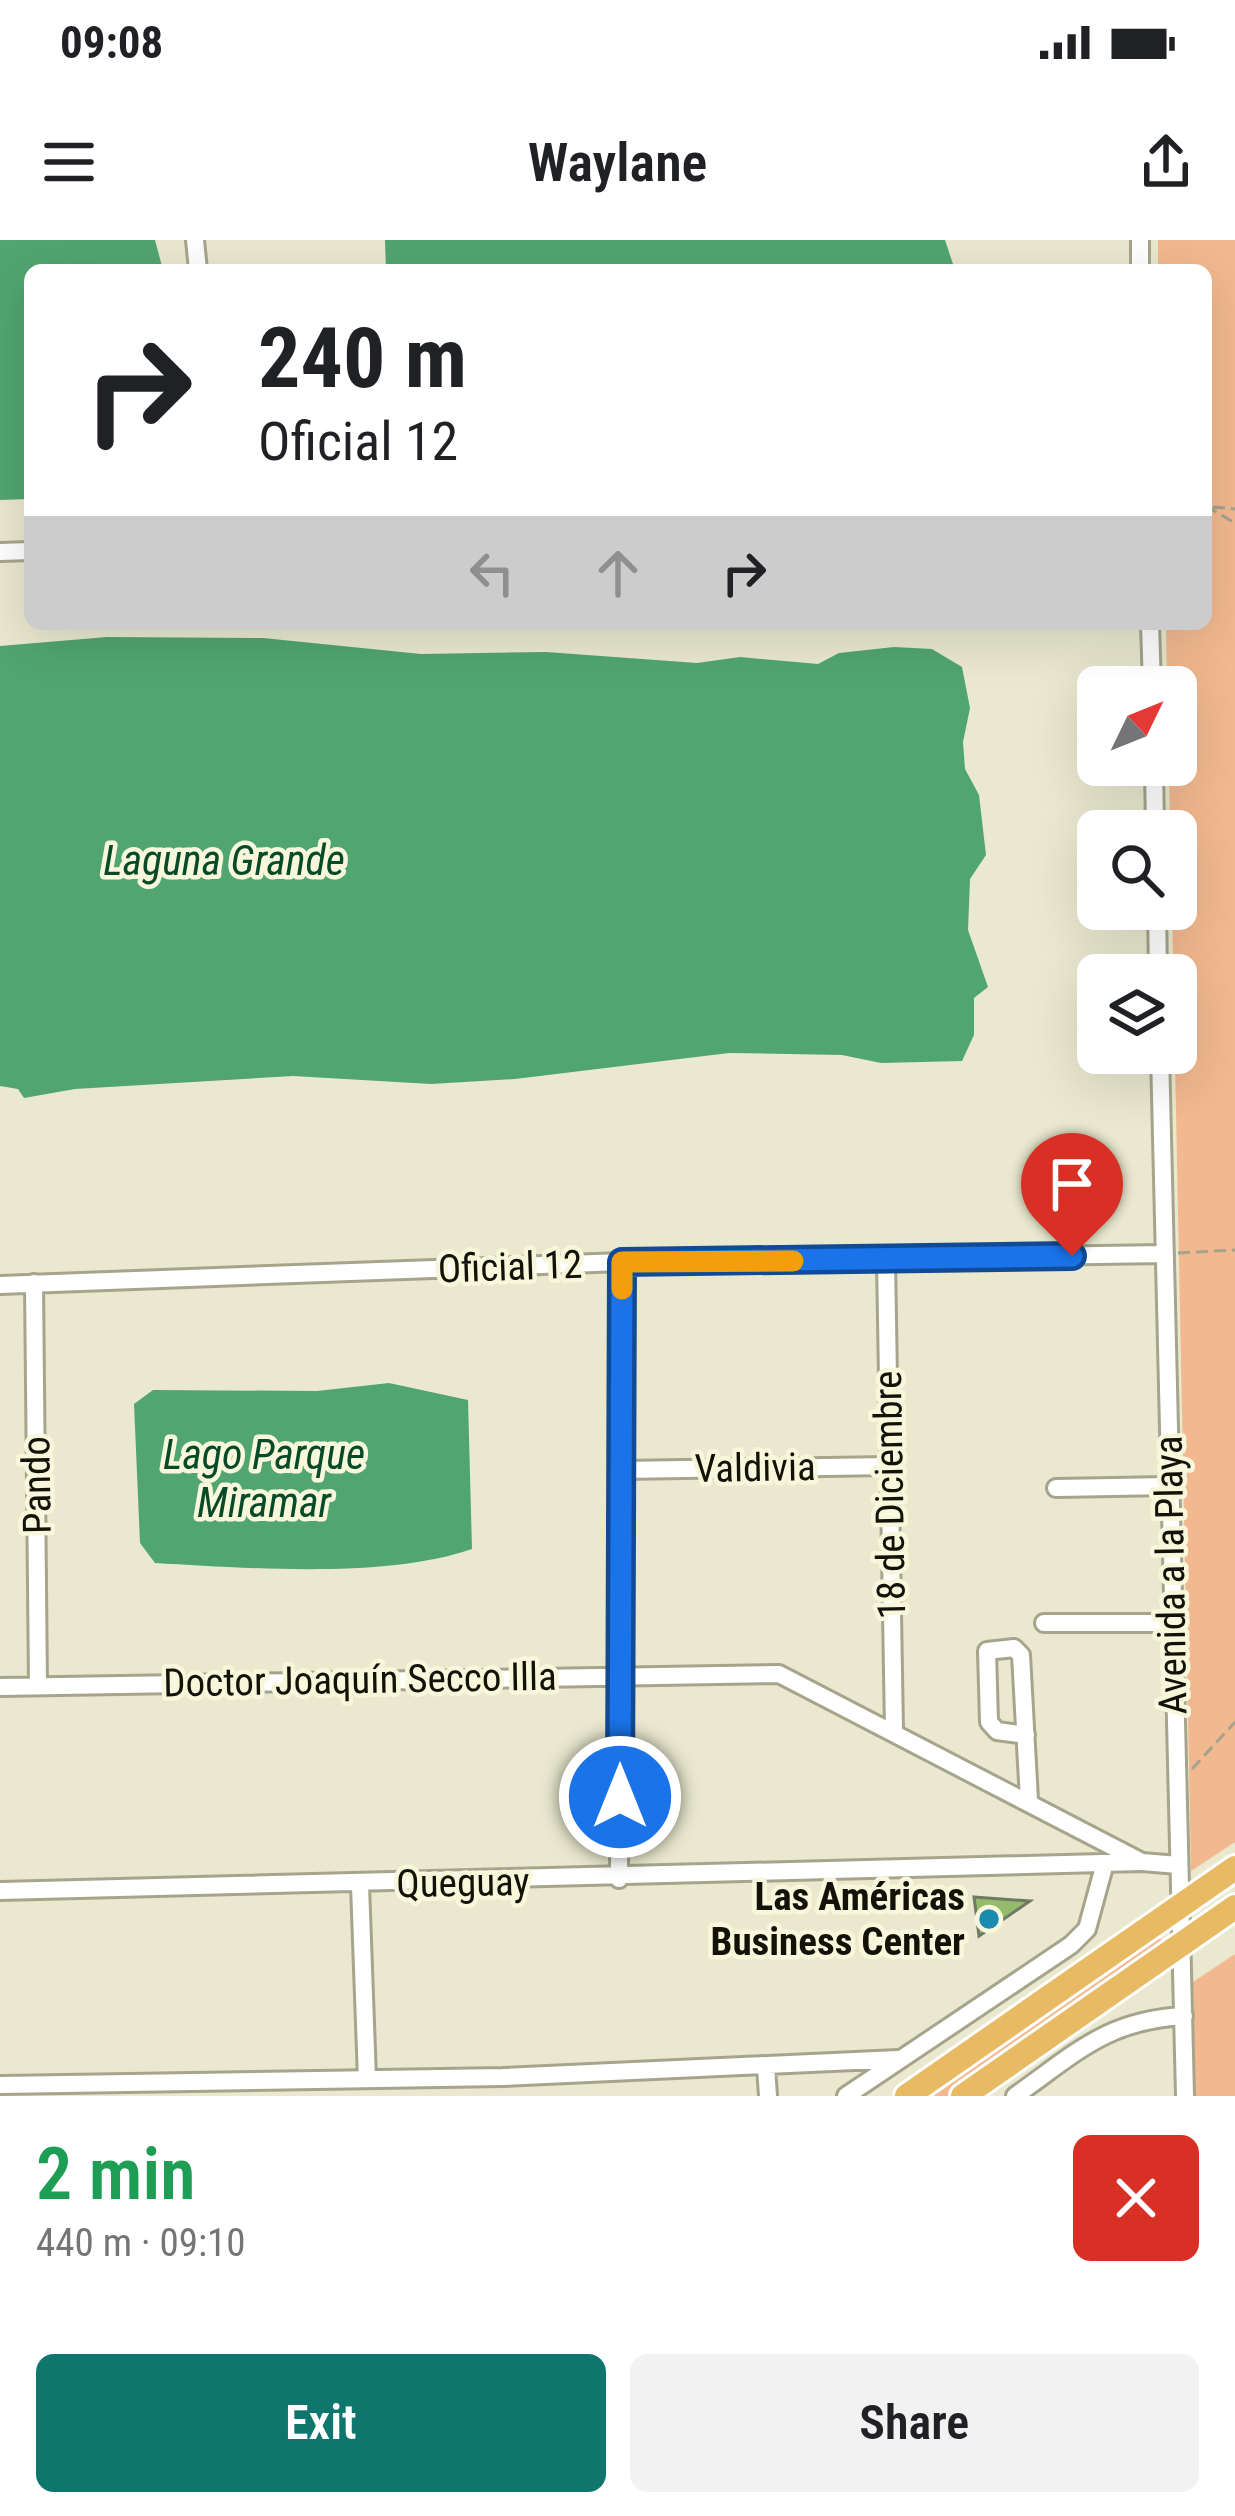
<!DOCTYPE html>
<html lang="en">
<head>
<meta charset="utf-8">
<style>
  :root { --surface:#fff; --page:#f2f2f2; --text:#202124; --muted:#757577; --accent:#0f766e }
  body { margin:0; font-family:"Roboto Condensed",sans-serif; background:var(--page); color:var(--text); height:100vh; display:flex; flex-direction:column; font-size:45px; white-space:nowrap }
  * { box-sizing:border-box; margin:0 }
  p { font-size:39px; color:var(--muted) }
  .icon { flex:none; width:66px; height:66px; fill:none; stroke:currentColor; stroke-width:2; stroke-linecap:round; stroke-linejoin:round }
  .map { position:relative; height:1856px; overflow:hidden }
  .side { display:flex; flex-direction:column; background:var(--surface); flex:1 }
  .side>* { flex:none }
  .guide { position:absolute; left:24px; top:24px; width:1188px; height:366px; border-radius:18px; box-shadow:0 12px 48px #0002; background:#fff; color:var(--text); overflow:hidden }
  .needle { width:78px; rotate:47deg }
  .controls { position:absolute; left:1077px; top:426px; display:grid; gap:24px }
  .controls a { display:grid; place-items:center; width:120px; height:120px; border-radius:18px; background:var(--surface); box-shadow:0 12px 48px #0002; font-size:60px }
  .pin { position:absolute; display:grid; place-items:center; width:102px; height:102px; color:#fff; margin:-123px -51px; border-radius:50% 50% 50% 0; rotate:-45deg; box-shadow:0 0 12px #0007 }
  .pin .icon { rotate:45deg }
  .me { position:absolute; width:132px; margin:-66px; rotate:0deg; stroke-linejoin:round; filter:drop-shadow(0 0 9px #0008) }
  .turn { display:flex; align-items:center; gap:42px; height:252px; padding:0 36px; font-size:54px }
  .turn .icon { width:156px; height:156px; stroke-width:2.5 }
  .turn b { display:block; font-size:84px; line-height:102px }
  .lanes { display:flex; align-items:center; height:114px; padding:0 36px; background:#0003; justify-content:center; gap:60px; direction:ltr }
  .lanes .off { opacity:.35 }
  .round { display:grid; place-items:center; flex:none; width:126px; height:126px; border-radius:18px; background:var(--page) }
  .summary { display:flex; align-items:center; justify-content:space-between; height:204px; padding:0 36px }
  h1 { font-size:72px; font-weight:600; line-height:90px; color:#1e9e55 }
  .cta { display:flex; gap:24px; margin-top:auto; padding:24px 36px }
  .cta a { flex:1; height:138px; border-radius:18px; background:var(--accent); color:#fff; font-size:48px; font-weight:600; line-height:138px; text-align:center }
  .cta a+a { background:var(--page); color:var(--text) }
  .status { display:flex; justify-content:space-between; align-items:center; height:84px; padding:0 60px; background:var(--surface); direction:ltr }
  .status svg { height:33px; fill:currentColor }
  header { display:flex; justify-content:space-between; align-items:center; height:156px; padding:0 36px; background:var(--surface); font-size:54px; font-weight:600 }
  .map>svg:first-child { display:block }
</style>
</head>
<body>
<div class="status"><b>09:08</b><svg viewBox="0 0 49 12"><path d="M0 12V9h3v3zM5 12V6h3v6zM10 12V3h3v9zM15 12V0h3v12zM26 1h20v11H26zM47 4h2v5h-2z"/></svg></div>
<header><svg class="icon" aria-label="menu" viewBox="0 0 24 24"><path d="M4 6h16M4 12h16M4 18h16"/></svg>Waylane<svg class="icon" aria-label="share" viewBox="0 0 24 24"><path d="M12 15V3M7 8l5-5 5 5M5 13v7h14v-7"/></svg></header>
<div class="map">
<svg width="1235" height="1856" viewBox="0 0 1235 1856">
  <rect width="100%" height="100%" fill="#eae9cf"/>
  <path fill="#f2b990" d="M1158,0H1235V1602L1191,1631L1172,669H1176V591H1170L1169,525H1176V447H1167L1166,384H1206V30H1158Z
    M1158,1697L1166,1704L950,1856H920L1142,1701Z
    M1235,1714V1856H1195L1193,1742Z"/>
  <path fill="#51a570" d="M0,0H155L163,30H30V259L0,260Z
    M385,0H945L955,30H386Z
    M107,397L263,398L421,414L546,412L697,423L740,417L818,424L839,413L894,407L932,409L962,427L970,468L963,502L965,529L979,555L986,615L970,639L968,690L988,747L974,758V795L962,821L881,823L842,815L729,813L515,839L431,844L293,836L75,849L24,858L18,849L0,846V406Z
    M389,1143L468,1160L472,1309C386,1339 246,1328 155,1323L140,1303L134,1164L153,1150L317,1151Z"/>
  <path fill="#95bb6c" stroke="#6f7a64" stroke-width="3" d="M974,1657L1030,1661L979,1696Z"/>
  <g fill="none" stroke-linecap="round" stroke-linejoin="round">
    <g stroke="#a6a58c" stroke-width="22">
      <path id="minor" d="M195,0L198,30
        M1140,0V30
        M0,312L30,311
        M1150,384L1152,447
        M1154,525L1155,591
        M1157,669L1158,735
        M1160,813L1185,1856
        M886,1021L894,1490
        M34,1043L38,1446
        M0,1045L622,1022L1165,1014
        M621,1230L889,1226
        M1056,1248L1169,1246
        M1044,1383H1172
        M0,1447L779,1434L1142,1622L1178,1625
        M1026,1495L997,1491L989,1482L987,1411L1014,1408L1021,1415L1029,1560
        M619,1639L622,1022
        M360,1645L367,1839
        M0,1651L1141,1622
        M766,1827L768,1856
        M0,1845L503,1837L898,1819
        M846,1856L1071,1705L1087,1689L1105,1623
        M1015,1856C1076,1813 1107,1780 1184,1776"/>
    </g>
    <g stroke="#fff" stroke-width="30">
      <path id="highway" d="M907,1856L1235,1628
        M963,1856L1235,1667"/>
    </g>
    <path stroke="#a4a38e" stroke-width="3" stroke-dasharray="12 6" stroke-linecap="butt" d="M1206,266L1235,283
      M1213,267L1235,269
      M1178,1013L1235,1010
      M1192,1529L1235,1482"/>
    <use href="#minor" stroke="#fff" stroke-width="16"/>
    <use href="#highway" stroke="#e9ba64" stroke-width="24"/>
  </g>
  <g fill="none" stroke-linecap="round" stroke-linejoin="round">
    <g stroke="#114b97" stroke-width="30">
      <path id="route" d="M620,1557L622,1022L1072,1016"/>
    </g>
    <use href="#route" stroke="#1a73e8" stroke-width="21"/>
    <path stroke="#f59e0b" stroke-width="21" d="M622,1049V1022L793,1021"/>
  </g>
  <circle fill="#1a8aaf" stroke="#f8f7dc" stroke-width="4.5" cx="989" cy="1679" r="12"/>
  <g text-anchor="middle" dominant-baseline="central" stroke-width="9" stroke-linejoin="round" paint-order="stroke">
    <g font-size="39" fill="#131209" stroke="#f8f7dc">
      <text transform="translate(510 1027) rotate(-2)">Oficial 12</text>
      <text transform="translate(755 1228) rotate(-1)">Valdivia</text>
      <text transform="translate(37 1245) rotate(-91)">Pando</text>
      <text transform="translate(890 1255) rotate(-91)">18 de Diciembre</text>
      <text transform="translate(1171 1335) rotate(-91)">Avenida a la Playa</text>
      <text transform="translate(360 1440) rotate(-1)">Doctor Joaquín Secco Illa</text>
      <text transform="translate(463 1643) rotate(-1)">Queguay</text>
    </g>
    <g font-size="39" font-weight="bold" fill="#131209" stroke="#f8f7dc" text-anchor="end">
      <text x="965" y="1657">Las Américas<tspan x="965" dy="45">Business Center</tspan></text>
    </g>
    <g font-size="42" font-style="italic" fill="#074a27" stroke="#f8f7dc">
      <text x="224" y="620">Laguna Grande</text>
      <text x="264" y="1214">Lago Parque<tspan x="264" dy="48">Miramar</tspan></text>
    </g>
  </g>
</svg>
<div class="controls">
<a><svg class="needle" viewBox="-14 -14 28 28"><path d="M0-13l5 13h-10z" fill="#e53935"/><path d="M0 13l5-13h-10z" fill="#757577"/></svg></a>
<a><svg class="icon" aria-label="search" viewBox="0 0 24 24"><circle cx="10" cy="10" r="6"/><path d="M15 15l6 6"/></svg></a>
<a><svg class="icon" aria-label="layers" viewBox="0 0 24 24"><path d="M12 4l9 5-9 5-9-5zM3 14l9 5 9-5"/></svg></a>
</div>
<div class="pin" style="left:1072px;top:1016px;background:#d93025"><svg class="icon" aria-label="arrive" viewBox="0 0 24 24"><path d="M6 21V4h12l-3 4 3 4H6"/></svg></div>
<svg class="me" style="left:620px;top:1557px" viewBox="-20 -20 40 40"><circle r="17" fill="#1a73e8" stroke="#fff" stroke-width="3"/><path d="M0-11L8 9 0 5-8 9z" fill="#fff"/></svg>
<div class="guide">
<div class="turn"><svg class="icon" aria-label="right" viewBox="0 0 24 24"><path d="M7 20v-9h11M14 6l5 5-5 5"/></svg><div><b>240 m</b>Oficial 12</div></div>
<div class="lanes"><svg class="icon off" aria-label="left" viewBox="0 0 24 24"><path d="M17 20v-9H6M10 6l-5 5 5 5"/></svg><svg class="icon off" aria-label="ahead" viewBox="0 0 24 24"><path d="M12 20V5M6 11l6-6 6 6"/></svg><svg class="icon" aria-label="right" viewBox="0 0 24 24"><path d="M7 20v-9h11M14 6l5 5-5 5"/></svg></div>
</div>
</div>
<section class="side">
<div class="summary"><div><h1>2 min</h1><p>440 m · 09:10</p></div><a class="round" style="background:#d93025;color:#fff"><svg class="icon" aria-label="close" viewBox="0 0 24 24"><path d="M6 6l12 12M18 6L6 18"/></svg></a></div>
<div class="cta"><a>Exit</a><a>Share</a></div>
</section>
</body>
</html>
